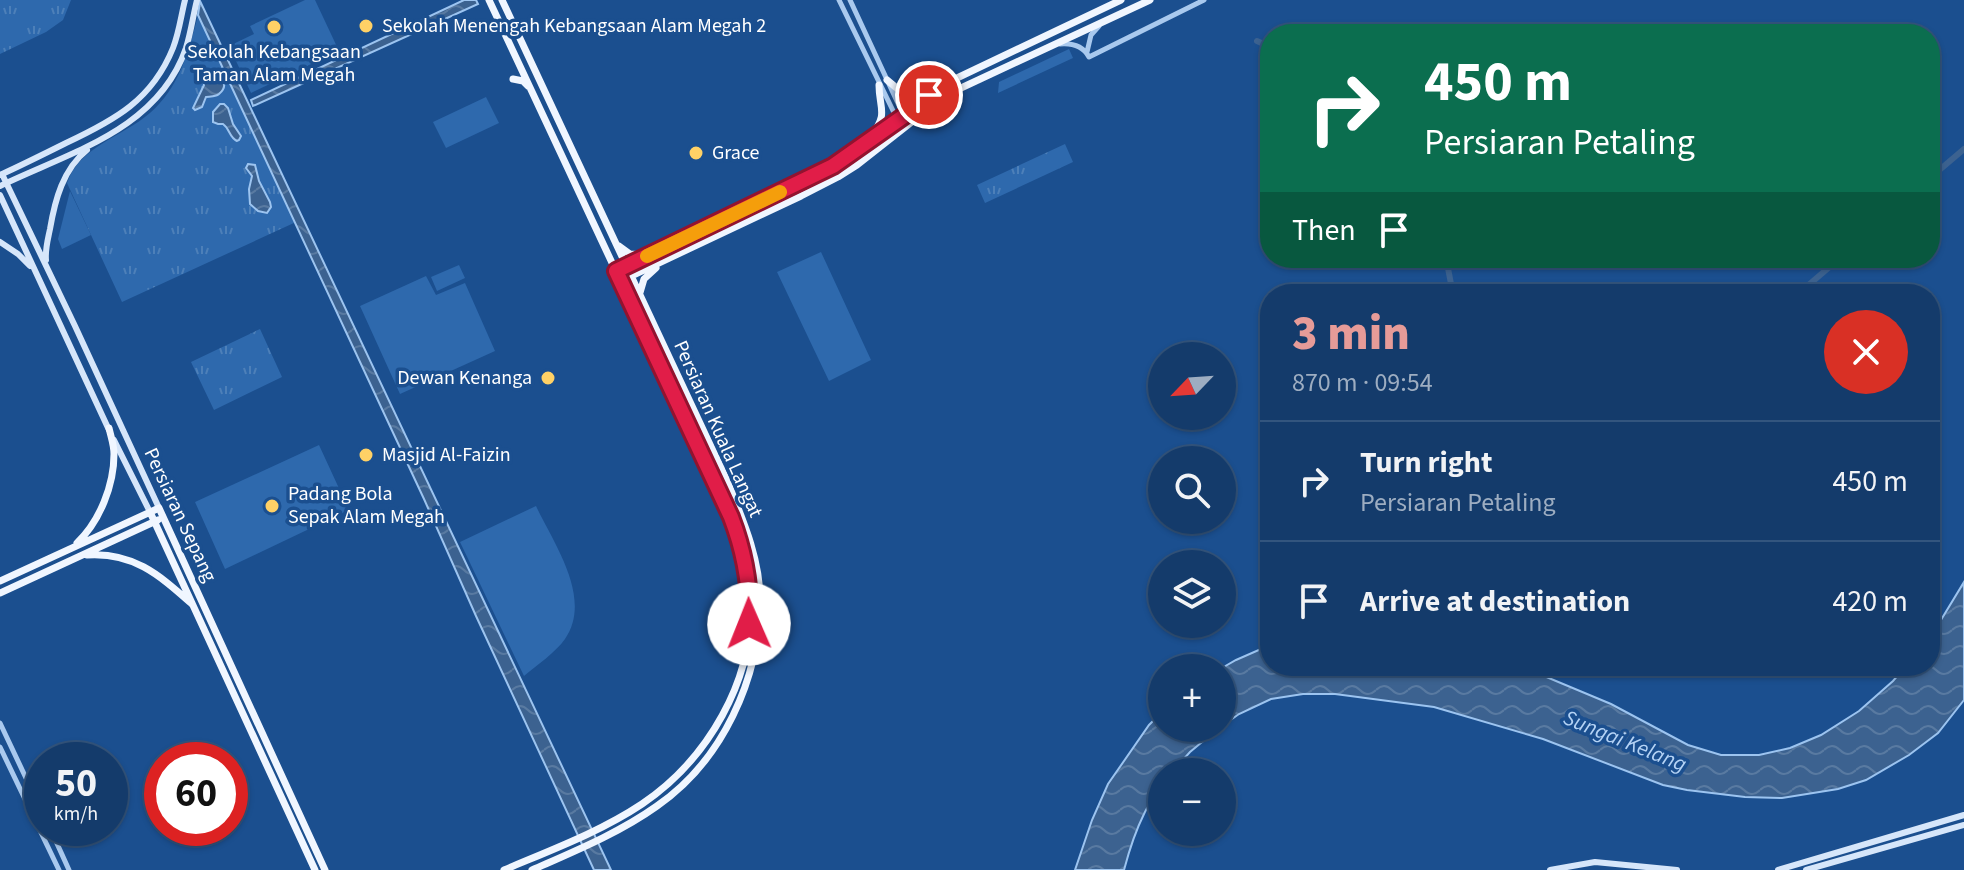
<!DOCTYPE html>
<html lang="en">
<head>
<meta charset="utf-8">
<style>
  :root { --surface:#143b6b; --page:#1d4271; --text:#f1f3f6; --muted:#9dadc1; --line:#33557e; --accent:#e69b98 }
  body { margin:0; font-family:"Source Sans 3",sans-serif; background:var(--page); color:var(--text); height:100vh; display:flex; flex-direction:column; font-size:30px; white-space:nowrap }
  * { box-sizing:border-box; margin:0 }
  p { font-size:26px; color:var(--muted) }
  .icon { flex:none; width:44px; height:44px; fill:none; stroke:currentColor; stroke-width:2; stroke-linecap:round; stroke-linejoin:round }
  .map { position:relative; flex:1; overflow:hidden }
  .drawer { position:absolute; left:1260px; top:284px; width:680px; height:392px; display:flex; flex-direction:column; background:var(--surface); border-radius:32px; box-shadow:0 2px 6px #0004,0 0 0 2px var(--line) }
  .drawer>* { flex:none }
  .guide { position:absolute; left:1260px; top:24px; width:680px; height:244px; border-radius:32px; box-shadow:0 2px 6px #0004,0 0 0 2px var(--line); background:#0b6e4f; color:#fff; overflow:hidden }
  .needle { width:52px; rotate:245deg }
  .buttons { position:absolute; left:1148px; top:342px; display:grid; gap:16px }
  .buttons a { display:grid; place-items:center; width:88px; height:88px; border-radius:50%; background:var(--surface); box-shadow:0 2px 6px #0004,0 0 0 2px var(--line); font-size:40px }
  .speed { position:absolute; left:24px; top:742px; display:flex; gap:16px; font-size:40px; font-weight:700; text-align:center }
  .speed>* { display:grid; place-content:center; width:104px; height:104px; border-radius:50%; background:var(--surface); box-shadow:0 2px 6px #0004,0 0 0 2px var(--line); line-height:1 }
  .speed small { font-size:20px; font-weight:400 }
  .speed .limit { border:12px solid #d22; background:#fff; color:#111 }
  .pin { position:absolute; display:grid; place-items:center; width:68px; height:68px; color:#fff; margin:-34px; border:4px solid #fff; border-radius:50%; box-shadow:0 2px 8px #0007 }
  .me { position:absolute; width:88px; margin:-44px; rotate:359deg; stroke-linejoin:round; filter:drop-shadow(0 0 6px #0008) }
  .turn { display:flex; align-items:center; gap:28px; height:168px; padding:0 32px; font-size:36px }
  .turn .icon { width:104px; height:104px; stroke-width:2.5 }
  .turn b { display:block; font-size:56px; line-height:68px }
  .then { display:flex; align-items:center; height:76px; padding:0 32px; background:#0003; gap:16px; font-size:30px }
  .round { display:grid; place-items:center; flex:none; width:84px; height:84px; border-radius:42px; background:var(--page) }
  .head { display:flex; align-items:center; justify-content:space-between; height:136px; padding:0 32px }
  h1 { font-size:48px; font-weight:800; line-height:60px; color:var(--accent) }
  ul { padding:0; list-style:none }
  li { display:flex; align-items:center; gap:24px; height:120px; padding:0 32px; border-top:2px solid var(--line) }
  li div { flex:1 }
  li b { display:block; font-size:30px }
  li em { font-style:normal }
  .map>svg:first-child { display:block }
</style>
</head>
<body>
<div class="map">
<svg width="1964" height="870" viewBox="0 0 1964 870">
  <defs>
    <pattern id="park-tufts" width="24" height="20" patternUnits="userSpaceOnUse" patternTransform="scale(2)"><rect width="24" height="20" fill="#2e69ad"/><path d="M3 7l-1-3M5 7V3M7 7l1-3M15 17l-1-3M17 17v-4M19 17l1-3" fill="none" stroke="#4d80b9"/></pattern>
    <pattern id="water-waves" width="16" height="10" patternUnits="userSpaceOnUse" patternTransform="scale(2)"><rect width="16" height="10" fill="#3c6290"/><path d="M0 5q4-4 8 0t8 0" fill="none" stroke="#597aa1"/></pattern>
  </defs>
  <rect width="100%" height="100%" fill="#1b4f8f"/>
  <path fill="#2e69ad" d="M305,0H315L339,51L251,93L229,46L254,34L250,26Z
    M1069,49L1073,58L998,93L999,82Z
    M486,97L499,123L446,148L433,122Z
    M70,191L91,235L62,249L58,239Z
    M821,252L871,360L829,381L777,272Z
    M459,265L465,278L437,291L431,277Z
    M426,276L436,295L465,283L495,351L400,394L360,306Z
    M319,445L349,510L225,569L195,502Z
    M536,506C554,544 593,598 565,639C556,652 536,666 524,676L460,542Z"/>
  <path fill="url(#park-tufts)" d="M0,0H71L63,20L46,32L0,54Z
    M198,15L296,222L122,302L67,183C80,146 122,137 150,113C179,88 189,51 198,15Z
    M1065,144L1073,162L985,203L977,185Z
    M260,329L282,377L214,410L191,362Z"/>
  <path fill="url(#water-waves)" stroke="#9cc4f0" stroke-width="2" d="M464,0H476L478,4L253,106L251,100Z
    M200,1L611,870H594L476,616L424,499L198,15Z
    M206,71C217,72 232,83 219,94C217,96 209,97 206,97L202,107L195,110L193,108L204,85L203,73Z
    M220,104H224L228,108L233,124L241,136L239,140L237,141C229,137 230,129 223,124H218L213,122V112Z
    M1930,113L1933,114L1941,154L1930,160Z
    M248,164L255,165L259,181L270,202L271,207L267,213L258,211L250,204L249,189L252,176L246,168Z
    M1964,582V700L1938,733L1909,755L1866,780L1838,789L1782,798L1745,797L1687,790L1663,785L1543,739L1434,707L1335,694H1303L1271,699L1239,714L1222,726V668L1236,660L1270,645V666H1520L1611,704L1688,745L1721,755H1759L1790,748L1821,735L1859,711L1893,681L1906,666H1930V638Z
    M1162,712V728H1219L1190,752L1172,772H1162C1162,788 1151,799 1144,814C1135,832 1129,851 1124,870H1075L1092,820L1108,784L1149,725Z"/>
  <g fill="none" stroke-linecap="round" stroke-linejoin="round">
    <path stroke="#3c6290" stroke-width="6" d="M1257,41L1270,47
      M1930,178L1964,149
      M1446,258L1453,294
      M1798,294L1840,258"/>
    <path stroke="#a9c9ee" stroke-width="5" d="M839,0L902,129
      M850,0L908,125
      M1060,44C1072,43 1083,46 1089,57L1204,0
      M1087,52L1091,35L1099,26
      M0,723L42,812
      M0,747L59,870
      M50,828L69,870"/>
    <path stroke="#d6e6fa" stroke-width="6" d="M2,174L75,326L159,508
      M0,175C22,165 44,154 66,143C115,120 152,100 173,48C179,33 181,16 185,0
      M0,186C70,152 158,130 186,48C191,32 193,16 197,0
      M0,195L109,430
      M0,242L18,254L30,266
      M46,260C45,249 48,239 50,229C55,200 63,169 87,150
      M114,440L150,512
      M1550,870L1595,862L1677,870
      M1778,870L1964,815
      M1806,870L1964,825"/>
    <path stroke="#f0f6ff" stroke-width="7" d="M489,0L731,517C741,544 748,572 750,600C755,680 707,760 642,804C600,832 551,850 504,870
      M502,0L728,483C743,520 760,559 760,600C760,679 722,761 657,806C619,833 575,851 532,870
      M513,79L523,81L528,86
      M887,80L905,95H927
      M871,136C889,113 879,109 879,85
      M619,246L630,254L644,255
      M622,268L833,166L904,116L929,95L957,78L1121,0
      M627,278L801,196L838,177L857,165L946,95L1150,0
      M639,296L644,279L656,268
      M150,512L315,870
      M77,543C100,521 114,485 114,454C114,445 111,437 109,428
      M87,555C134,552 159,575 192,604
      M0,581L159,508L325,870
      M0,593L158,520"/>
  </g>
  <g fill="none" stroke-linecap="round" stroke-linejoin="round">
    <g stroke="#92132f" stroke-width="20">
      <path id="route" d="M749,624C751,587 744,551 731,517L616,271L833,166L904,116L929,95"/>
    </g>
    <use href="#route" stroke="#e11d48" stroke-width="14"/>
    <path stroke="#f59e0b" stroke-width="14" d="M647,256L780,192"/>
  </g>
  <g fill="#ffd166" stroke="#1b4f8f" stroke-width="3">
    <circle cx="366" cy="26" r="8"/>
    <circle cx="274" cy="27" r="8"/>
    <circle cx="696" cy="153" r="8"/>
    <circle cx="548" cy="378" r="8"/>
    <circle cx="366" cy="455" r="8"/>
    <circle cx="272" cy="506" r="8"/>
  </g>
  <g text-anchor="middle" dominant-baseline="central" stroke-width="7" stroke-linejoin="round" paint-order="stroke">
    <g font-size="20" fill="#fff" stroke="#1b4f8f" text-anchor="start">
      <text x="382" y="26">Sekolah Menengah Kebangsaan Alam Megah 2</text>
      <text x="274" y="52" text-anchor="middle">Sekolah Kebangsaan<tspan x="274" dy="23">Taman Alam Megah</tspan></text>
      <text x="712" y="153">Grace</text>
      <text x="532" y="378" text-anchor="end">Dewan Kenanga</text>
      <text x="382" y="455">Masjid Al-Faizin</text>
      <text x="288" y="494">Padang Bola<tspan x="288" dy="23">Sepak Alam Megah</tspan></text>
    </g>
    <g font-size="20" fill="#fff" stroke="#1b4f8f">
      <text transform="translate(718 429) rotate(66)">Persiaran Kuala Langat</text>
      <text transform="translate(180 515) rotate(65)">Persiaran Sepang</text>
    </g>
    <g font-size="22" font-style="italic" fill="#b5d3f5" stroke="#1b4f8f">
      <text transform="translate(1625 741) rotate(22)">Sungai Kelang</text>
    </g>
  </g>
</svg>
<div class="buttons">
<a><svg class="needle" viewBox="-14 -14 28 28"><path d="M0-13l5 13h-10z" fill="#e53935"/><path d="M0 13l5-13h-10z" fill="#9dadc1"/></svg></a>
<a><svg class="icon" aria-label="search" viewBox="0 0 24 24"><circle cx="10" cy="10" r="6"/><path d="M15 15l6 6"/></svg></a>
<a><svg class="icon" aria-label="layers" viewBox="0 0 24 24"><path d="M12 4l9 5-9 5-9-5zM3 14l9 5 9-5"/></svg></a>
<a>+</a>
<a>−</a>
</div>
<div class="speed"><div>50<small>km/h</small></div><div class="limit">60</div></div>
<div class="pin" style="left:929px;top:95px;background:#d93025"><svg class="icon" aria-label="arrive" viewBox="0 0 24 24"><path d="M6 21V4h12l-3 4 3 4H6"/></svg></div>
<svg class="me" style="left:749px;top:624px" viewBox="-20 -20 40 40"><circle r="19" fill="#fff"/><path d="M0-13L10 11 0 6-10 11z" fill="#e11d48"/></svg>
<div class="guide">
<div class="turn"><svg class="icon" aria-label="right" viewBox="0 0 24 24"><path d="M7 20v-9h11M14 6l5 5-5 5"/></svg><div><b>450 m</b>Persiaran Petaling</div></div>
<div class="then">Then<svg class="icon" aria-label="arrive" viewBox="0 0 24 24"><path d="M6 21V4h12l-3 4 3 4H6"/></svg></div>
</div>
<section class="drawer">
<div class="head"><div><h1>3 min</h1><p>870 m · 09:54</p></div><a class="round" style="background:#d93025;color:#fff"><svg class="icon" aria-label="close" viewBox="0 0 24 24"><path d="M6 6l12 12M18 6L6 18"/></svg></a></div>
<ul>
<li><svg class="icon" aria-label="right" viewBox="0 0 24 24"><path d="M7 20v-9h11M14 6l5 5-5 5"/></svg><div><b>Turn right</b><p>Persiaran Petaling</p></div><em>450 m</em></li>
<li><svg class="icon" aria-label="arrive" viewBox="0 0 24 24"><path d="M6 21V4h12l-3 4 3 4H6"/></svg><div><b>Arrive at destination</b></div><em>420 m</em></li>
</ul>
</section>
</div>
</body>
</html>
